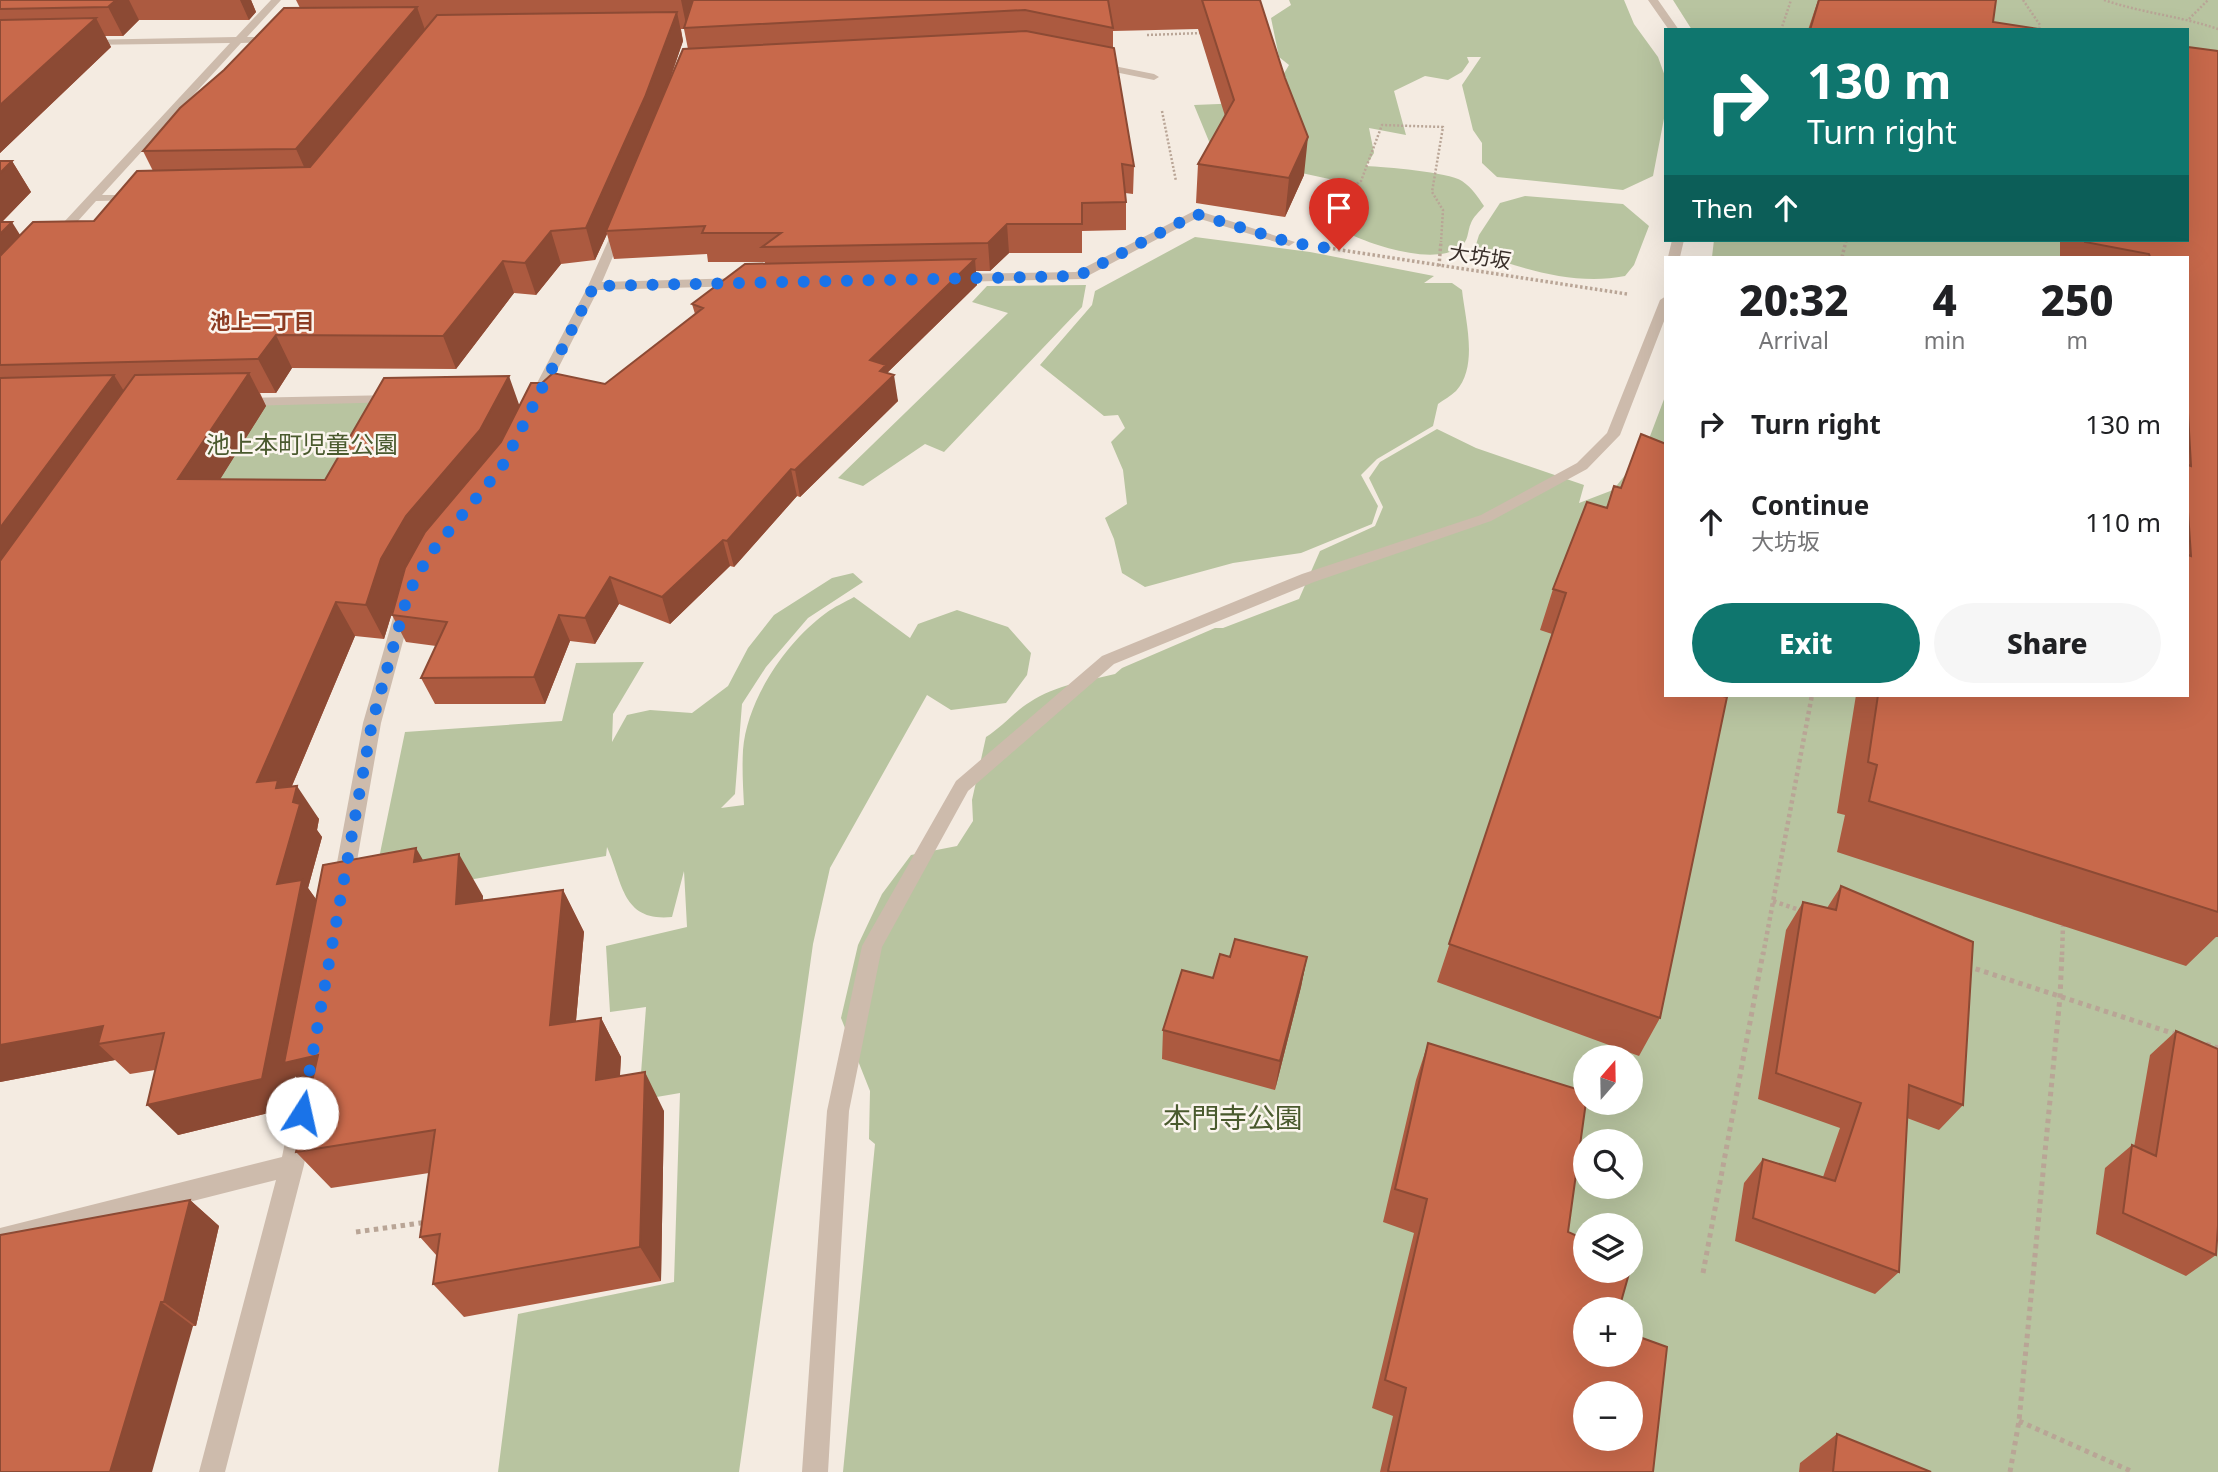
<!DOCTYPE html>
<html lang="en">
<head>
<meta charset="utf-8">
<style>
  :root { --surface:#fff; --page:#f6f6f6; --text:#202124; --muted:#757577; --accent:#0f766e }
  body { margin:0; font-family:"Noto Sans","Noto Sans JP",sans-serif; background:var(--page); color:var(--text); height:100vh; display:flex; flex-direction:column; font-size:26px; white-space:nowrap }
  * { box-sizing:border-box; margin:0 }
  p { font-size:23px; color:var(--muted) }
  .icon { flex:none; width:38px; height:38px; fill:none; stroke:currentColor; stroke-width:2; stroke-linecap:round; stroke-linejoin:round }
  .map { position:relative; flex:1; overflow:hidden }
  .details { position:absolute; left:1664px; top:256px; width:525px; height:441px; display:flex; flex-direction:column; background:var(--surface); border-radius:0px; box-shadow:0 7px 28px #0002 }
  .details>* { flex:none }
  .top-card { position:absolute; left:1664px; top:28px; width:525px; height:214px; border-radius:0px; box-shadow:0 7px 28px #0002; background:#0f766e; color:#fff; overflow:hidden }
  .needle { width:46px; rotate:20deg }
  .controls { position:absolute; left:1573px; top:1045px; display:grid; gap:14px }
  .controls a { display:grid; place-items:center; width:70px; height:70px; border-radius:50%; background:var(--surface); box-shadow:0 7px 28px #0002; font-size:35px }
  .pin { position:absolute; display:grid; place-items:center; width:60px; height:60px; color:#fff; margin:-72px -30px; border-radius:50% 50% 50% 0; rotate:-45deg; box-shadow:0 0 7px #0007 }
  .pin .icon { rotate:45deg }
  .me { position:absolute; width:77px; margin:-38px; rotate:10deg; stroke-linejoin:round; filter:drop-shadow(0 0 5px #0008) }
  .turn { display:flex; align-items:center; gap:24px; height:147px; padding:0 28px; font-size:32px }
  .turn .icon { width:91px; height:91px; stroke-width:2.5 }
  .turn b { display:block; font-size:49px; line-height:60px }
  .then { display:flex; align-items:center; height:66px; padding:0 28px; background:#0003; gap:14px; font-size:26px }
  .eta { display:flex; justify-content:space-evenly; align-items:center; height:119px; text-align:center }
  .eta b { font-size:42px; font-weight:800; line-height:49px }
  .cta { display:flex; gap:14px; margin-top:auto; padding:14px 28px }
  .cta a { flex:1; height:80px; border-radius:42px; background:var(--accent); color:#fff; font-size:28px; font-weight:800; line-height:80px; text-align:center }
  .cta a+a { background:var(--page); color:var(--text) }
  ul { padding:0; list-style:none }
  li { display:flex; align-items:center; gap:21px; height:98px; padding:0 28px }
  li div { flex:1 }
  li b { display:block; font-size:26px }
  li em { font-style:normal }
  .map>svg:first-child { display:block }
</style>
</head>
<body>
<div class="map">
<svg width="2218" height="1472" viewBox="0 0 2218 1472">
  <rect width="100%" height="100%" fill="#f4ebe1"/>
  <path fill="#b8c4a0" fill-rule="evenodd" d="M1289,0H1624L1634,24L1658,57L1666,79V108L1653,176L1623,190L1497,177L1482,163V143L1473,130L1462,85L1481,57H1467L1469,62L1462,72L1448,80L1425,76L1394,91L1406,135L1369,128L1374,153L1366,166C1385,167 1448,172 1462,181C1472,188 1478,197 1484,206C1480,211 1473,217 1471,223C1467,232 1469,241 1460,247C1435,265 1379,247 1354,236L1338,200L1343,182L1274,167L1280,80L1289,65L1279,57L1271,18L1291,5Z
    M1673,0H2218V1472H843L875,1144L869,1139L870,1091L841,1018L858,945L882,894L911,855L957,846L973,821L972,800L986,737C1002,727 1015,711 1030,702C1055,685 1087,681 1115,674L1122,668L1215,628H1223L1299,599L1320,551L1375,526L1383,507L1369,478L1380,462L1437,429L1476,448L1584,485L1579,503L1613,490L1644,452L1666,394V695H2188V257H1712L1714,240H2188V30H1692ZM1586,1057H1631V1102H1586ZM1586,1141H1631V1186H1586ZM1586,1225H1631V1270H1586ZM1586,1309H1631V1354H1586ZM1586,1393H1631V1438H1586Z
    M1268,102L1213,151L1194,105Z
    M1525,196L1623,204L1649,226L1634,265L1625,276C1575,286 1521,269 1474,251L1479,235L1500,203Z
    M1195,237L1310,252L1434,276L1424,283H1452L1462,290C1465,319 1479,366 1456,391C1451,396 1443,400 1438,404L1433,426L1377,459L1361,475L1378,506L1372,524L1301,553L1233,563L1145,587L1122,573L1114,539L1105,518L1127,504L1123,470L1111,442L1125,428L1118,415L1104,416L1040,365L1092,305L1095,291Z
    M1086,285L1082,307L944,452L925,444L863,486L838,478L1008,313L972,302L987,286Z
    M425,398L386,484L202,486L243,402Z
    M853,573L863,582L808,618L766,667L742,704L735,794L721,808L744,805C743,787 742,768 743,750C747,700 785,643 826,613C834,607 845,602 854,597L910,638L918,624L957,610L1008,627L1031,653L1027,675L1006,703L951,710L927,695L830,868L813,944L739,1472H498L518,1314L674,1282L680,1093L639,1100L646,1007L610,1012L606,946L687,927L684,871L672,917C622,922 623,883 607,847L606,856L371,897L405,732L562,721L576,663L644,662L613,714L612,742L627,715L650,710L692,713L728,686L748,648L774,615L832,578Z"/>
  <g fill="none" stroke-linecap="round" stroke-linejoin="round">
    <path stroke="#b9a596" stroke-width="2.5" stroke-dasharray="2 2" stroke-linecap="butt" d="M2023,0L2040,25L2039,30
      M2104,0C2142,13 2180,16 2218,29
      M2189,19L2208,0
      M1781,30L1791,0
      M1147,35L1202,33
      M1162,111L1176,181
      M1311,216L1361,181L1382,125L1443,127L1432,192L1443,210L1441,242"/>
    <path stroke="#b9a596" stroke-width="3.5" stroke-dasharray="2.5 2.5" stroke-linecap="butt" d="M1328,248L1627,294
      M1842,257L1846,241
      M1439,266L1441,241"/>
    <path stroke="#b9a596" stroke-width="4.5" stroke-dasharray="3.5 3.5" stroke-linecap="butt" d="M1773,901L1802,911
      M1763,955L1812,695
      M2062,955L2063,926"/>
    <path stroke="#b9a596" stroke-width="5" stroke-dasharray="4.5 4.5" stroke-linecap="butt" d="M1967,966L2178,1035
      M2206,1044L2218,1048
      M356,1232L428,1222
      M1703,1273L1763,953
      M2019,1421L2133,1472
      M2010,1472L2019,1421L2060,997L2062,953"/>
    <path fill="#cdbbac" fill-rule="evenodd" d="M271,0H281L247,37H276L279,38V42L241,43L102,195H137L143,198L141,200L96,201L59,242H51V236L230,43L84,45L81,44V40L236,37Z
      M1648,0H1658L1679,30H1669Z
      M1094,62L1154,74L1159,77L1154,80L1090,67L1089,65Z
      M1196,210L1295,242L1289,246L1197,218L1082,279L955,282L949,278L955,274L1076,272Z
      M616,223L626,226L602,282L741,278L747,282L741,286L598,290L541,402L534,406L529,405L527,402L588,286Z
      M1672,240H1684L1680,257H1668Z
      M1666,296V316L1620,435L1587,469L1491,521L1314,582L1114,664L968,791L882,947L849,1111L828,1472H802L827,1111L862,946L956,781L1102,656L1302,574L1481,515L1577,463L1607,433L1660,300Z
      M395,395L402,399L400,402L241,406L234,402L241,398Z
      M405,599L413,604L381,723L353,884L350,890L343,892L336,890L333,884L363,723L397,604Z
      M311,1057L318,1060L322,1067L304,1165L225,1472H199L276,1180L0,1250V1228L282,1157L300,1067L304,1060Z"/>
  </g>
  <path fill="#ac5a40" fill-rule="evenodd" d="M0,0H251L256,12L249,20H139L123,36H105L111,47L0,153Z
    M296,0H1260L1304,175L1285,217L1196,203L1198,164L1225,116L1198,29L1113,31V48L1134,166L1133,194L1125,193L1126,202V230L1082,231V253H1009L990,271H976L977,285L887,373L898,401L800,497L797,496L734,567L730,566L670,624L619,604L595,644L570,641L545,704H435L421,678L436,646L406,642L392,615L399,590L384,639L355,636L292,786L319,819L317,830L322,837L308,888L316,899L423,860L483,896V900L563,890L584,932L576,1021L601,1018L621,1057L620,1076L664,1111L661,1281L464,1317L433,1284L437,1256L420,1237L429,1173L331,1188L296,1152L309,1092L295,1076L289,1108L178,1135L155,1070L130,1074L115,1060L0,1082V161H12L31,192L2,222L20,235L94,221L153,171L143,151L300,8ZM681,29H684L688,49L667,88L683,41ZM607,234L614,259L707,254L708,262H765V264L692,304L695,314L605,384L520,406L325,480L220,479L266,406L260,393H276L292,368L456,369L514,293L536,295L561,264L595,260Z
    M1818,0H1996L1993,22L2045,30H1808Z
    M2218,51V937H2216L2186,966L1837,852L1845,815L1837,813L1856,695H2188V257H2060V240H2188Z
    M1607,508L1660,1018L1639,1056L1437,982L1552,634L1540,630L1553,589Z
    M1841,886L1963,1105L1939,1130L1907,1118L1899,1272L1875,1294L1735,1241L1744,1183L1763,1159L1823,1177L1840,1128L1758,1099L1786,930L1803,902L1827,908Z
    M1230,957H1307L1301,987L1275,1090L1162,1059L1163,1030L1213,978Z
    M2176,1031L2216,1255L2186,1276L2096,1234L2105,1168L2132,1145L2134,1147L2150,1055Z
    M1428,1043L1568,1232L1586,1309L1653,1472H1380L1393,1416L1372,1408L1414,1233L1383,1222L1416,1080Z
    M190,1200L219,1226L196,1326H193L0,1472Z
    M1837,1434L1931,1472H1799L1800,1463Z"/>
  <path fill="#8c4a34" d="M116,0H129L139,20L123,36L108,7Z
    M240,0H251L256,12L249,20Z
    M681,0H698L687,29Z
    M417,7L430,44L314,189L296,149Z
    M677,12L683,41L653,128L606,231L607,234L595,260L586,228Z
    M96,18L111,47L0,153V105Z
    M1308,137L1304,175L1285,217L1289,178Z
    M12,161L31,192L0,224V173Z
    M12,222L32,254L0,288V234Z
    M1007,224L1009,253L990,271L988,243Z
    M551,231L561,264L536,295L525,263Z
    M975,259L977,285L887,373L894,375L898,401L800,497L795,470L870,360Z
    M503,261L514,293L456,369L443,336Z
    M276,335L292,368L276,393L258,359Z
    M249,373L266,406L199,513L178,479Z
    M114,375L135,409L0,598V528Z
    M509,376L521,410L494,464L422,550L398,593L384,639L366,605L381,559L406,516Z
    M791,469L797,496L734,567L727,541Z
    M723,540L730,566L670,624L662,597Z
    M610,577L619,604L595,644L585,618Z
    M336,602L355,636L288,795L297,786L319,819L317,830L322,837L308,888L325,912L318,1055V1102L295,1076L289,1108L178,1135L147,1105L277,884L257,782Z
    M559,615L570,641L545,704L534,677Z
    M416,848L441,891L414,862Z
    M459,854L483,896L480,946L456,904Z
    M563,890L584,932L572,1064L550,1025Z
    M1307,957L1301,987L1275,1090L1280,1061Z
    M601,1018L621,1057L617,1119L596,1080Z
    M103,1026L98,1044L115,1060L0,1082V1045Z
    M645,1072L664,1111L661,1281L640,1247Z
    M190,1200L219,1226L196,1326L164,1302Z
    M161,1302L193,1326L152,1472H110Z"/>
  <path fill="#c8694b" stroke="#8c4a34" stroke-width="2" fill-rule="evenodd" d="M0,0H116L108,7L0,9Z
    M693,0H1108L1113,28L1025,10L684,28Z
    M1202,0H1260L1285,78L1308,137L1289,178L1198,164L1234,100Z
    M1819,0H1996L1993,22L2045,30H1810Z
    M417,7L296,149L143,151L180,108L224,70L284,8Z
    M677,12L645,97L586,228L551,231L525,263L503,261L443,336L276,335L258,359L0,365V256L33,222L94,221L137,171L310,167L437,15Z
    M96,18L0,105V20Z
    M1026,31L1114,48L1134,166L1122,164L1126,202L1082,203V224H1007L988,243L762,247L781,233H702L705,226L606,231L683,49Z
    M2188,47L2218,51V912L1869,801L1877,765L1868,762L1878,695H2188V555L2191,556L2188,512V465L2191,466L2188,413V257H2150L2149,254L2085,242V240H2188Z
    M0,161H12L0,173Z
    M0,222H12L0,234Z
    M975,259L870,360L886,365L880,371L894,375L795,470L791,469L727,541L723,540L662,597L610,577L585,618L559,615L534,677L421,678L447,622L392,615L405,568L425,532L501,442L531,383H542L553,373L605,384L703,308L692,304L745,264Z
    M249,373L178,479L325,480L384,378L509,376L480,430L406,516L381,559L366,605L336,602L257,782L278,780L276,788L297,786L293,802L300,804L277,884L302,880L262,1079L147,1105L164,1033L98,1044L103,1026L0,1045V561L135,375Z
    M114,375L0,528V378Z
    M1641,434L1666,444V695H1718L1727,697L1660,1018L1449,944L1566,593L1553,589L1587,502L1607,508L1614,486L1621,488Z
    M416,848L414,862L459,854L456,904L563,890L550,1025L601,1018L596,1080L645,1072L640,1247L433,1284L440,1234L420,1237L435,1130L296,1152L318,1055L284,1063L323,865Z
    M1841,886L1973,942L1963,1105L1909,1085L1899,1272L1753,1218L1763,1159L1835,1181L1861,1103L1776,1073L1803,902L1836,910Z
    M1235,939L1307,957L1280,1061L1163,1030L1182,970L1213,978L1220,954L1230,957Z
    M2176,1031L2218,1049V1226L2216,1255L2123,1213L2132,1145L2156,1156Z
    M1428,1043L1586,1092V1102L1568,1232L1586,1240V1270H1630L1619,1309H1586V1354H1631V1334L1667,1347L1653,1472H1390L1388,1471L1406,1388L1385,1380L1427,1199L1395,1189ZM1586,1393H1631V1438H1586Z
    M190,1200L164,1302H161L110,1472H0V1235Z
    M1837,1434L1931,1472H1833Z"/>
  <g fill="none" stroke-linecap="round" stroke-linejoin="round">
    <path stroke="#1a73e8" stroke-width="12" stroke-dasharray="0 21.6" d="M302,1113L372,723L408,594L429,555L502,467L594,286L1078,276L1196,214L1289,242L1339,250"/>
  </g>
  <g text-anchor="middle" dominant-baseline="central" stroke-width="5" stroke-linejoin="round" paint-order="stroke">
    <g font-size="21" fill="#3b302b" stroke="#fbf5ee">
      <text transform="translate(1480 256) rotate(9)">大坊坂</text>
    </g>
    <g font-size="21" font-weight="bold" fill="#8c3b22" stroke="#fbf5ee">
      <text x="262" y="321">池上二丁目</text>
    </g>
    <g font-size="24" fill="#4a5a2e" stroke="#fbf5ee">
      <text x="302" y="443">池上本町児童公園</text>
    </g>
    <g font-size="28" fill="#4a5a2e" stroke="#fbf5ee">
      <text x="1233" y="1117">本門寺公園</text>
    </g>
  </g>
</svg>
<div class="controls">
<a><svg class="needle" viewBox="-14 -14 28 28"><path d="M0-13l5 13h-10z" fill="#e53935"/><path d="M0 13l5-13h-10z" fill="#757577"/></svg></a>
<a><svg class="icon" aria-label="search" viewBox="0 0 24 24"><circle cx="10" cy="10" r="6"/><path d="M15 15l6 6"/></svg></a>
<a><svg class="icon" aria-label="layers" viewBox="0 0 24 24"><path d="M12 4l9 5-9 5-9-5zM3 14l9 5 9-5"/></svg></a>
<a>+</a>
<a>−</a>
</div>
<div class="pin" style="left:1339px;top:250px;background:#d93025"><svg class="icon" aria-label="arrive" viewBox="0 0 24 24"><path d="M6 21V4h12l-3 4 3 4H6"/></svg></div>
<svg class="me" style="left:302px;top:1113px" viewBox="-20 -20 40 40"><circle r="19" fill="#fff"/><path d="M0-13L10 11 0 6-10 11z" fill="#1a73e8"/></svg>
<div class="top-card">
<div class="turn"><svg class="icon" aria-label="right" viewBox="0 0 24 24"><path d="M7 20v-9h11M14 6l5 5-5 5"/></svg><div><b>130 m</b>Turn right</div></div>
<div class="then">Then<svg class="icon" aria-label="ahead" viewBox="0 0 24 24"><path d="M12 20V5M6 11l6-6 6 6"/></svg></div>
</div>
<section class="details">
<div class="eta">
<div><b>20:32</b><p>Arrival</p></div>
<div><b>4</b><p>min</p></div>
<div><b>250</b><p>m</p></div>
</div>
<ul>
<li><svg class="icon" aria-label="right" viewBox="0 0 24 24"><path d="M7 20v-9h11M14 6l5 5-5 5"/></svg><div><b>Turn right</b></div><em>130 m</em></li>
<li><svg class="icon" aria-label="ahead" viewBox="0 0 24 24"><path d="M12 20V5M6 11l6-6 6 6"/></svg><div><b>Continue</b><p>大坊坂</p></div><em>110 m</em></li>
</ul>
<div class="cta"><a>Exit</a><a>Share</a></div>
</section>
</div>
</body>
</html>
